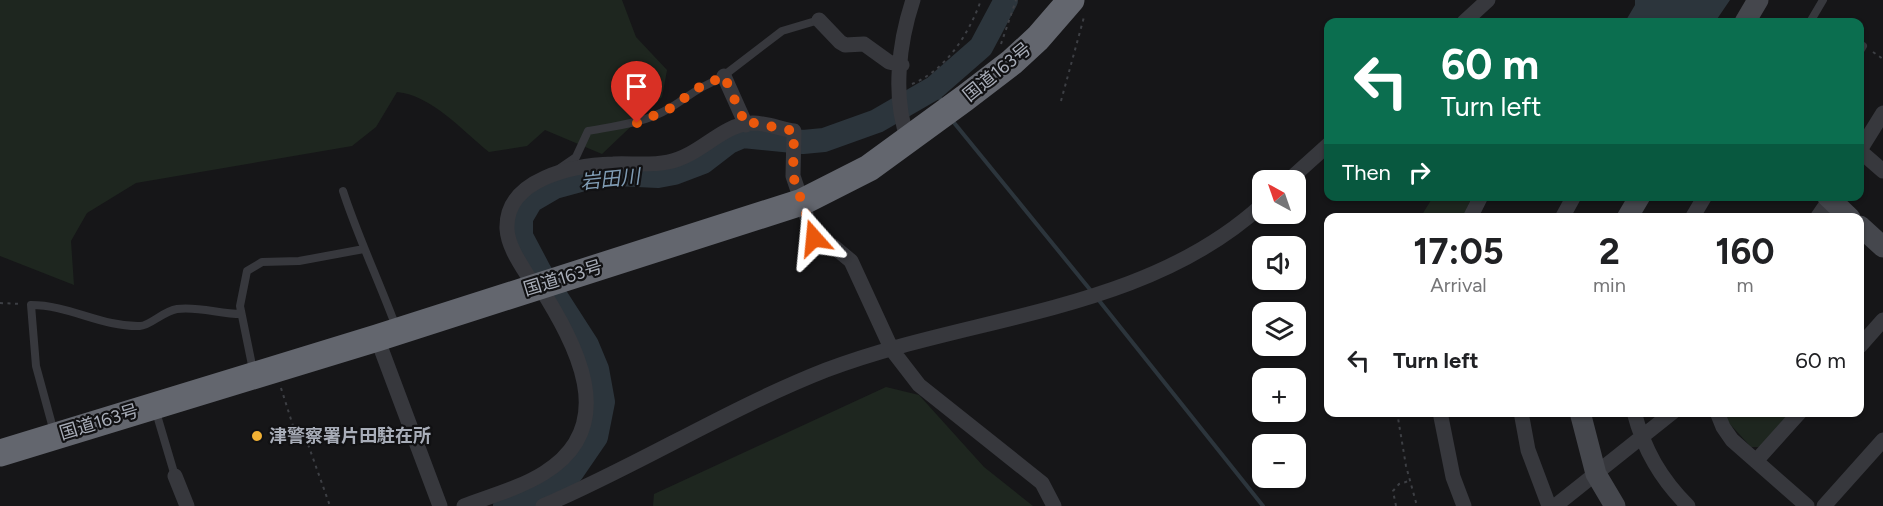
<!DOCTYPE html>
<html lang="en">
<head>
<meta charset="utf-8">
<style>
  :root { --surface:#fff; --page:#f6f6f6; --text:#202124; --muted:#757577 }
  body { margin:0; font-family:Figtree,"Noto Sans JP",sans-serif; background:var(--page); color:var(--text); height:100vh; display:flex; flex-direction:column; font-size:22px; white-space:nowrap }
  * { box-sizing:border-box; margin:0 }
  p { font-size:20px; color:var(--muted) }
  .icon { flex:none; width:33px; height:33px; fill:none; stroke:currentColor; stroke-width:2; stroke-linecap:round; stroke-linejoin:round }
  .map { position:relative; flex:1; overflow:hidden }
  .sheet { position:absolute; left:1324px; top:213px; width:540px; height:204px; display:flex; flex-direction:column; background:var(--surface); border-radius:12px; box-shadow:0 2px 4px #0004 }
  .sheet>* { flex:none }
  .banner { position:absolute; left:1324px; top:18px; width:540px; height:183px; border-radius:12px; box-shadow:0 2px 4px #0004; background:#0b6e4f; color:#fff; overflow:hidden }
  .needle { width:39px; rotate:320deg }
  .tools { position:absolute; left:1252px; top:170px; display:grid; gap:12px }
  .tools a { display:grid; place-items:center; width:54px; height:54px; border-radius:12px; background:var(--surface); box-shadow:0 2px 4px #0004; font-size:30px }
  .pin { position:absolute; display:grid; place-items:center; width:51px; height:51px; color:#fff; margin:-62px -26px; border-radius:50% 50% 50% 0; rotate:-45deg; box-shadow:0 0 6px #0007 }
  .pin .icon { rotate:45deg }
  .me { position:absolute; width:66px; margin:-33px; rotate:342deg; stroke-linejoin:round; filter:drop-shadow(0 0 4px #0008) }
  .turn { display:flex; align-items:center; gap:21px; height:126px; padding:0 18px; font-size:27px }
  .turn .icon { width:78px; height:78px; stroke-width:2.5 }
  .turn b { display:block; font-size:42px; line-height:51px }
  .then { display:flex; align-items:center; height:57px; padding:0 18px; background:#0003; gap:12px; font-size:22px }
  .eta { display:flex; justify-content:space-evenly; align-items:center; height:102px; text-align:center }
  .eta b { font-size:36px; font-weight:700; line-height:42px }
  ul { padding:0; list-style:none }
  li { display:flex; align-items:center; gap:18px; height:90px; padding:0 18px }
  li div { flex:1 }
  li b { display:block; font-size:22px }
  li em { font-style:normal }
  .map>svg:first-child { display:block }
</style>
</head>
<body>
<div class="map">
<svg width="1883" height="506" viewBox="0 0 1883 506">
  <rect width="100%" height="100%" fill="#161618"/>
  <path fill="#1e261f" d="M0,0H622L636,37L667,70L662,97L602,154L545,130L527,146L489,152C463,131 431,95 397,92L376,127L352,146L136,183L87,213L71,241L74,285L0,256Z
    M1433,197H1459L1470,201L1463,217L1420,218Z
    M886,387L919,395L984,467L1033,506H653L654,494Z
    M1725,413H1791L1760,447H1751L1729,423Z"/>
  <path fill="#2c353c" d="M1635,0H1730L1715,22H1625L1635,5Z"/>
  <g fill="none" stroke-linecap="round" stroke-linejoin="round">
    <path stroke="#2c353c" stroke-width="4" d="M934,88L941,100
      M951,119L1092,292
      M1097,298L1263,506"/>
    <path stroke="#2c353c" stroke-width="24" d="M505,506L546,490L572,472L596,437L603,402L597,369L587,345L540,272L521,236V218L531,201L555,187L588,178L617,174L658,176L674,173L703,162L729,142L743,136L803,142L824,140L877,121L934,88L981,47L1006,0"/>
    <path stroke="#3d3f44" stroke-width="2" stroke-dasharray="3 4.5" stroke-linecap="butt" d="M1001,44L1016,0
      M1873,52L1883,59
      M912,84C946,70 969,34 981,0
      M1061,101L1084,17
      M0,303L21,304
      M281,388L295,432L304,433L330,506
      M1397,412L1406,466L1417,506
      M1396,506L1393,491L1399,484L1409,481"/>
    <path stroke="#37383d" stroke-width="8" d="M1810,22L1823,0
      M1860,51L1863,46
      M560,168L576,157L588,131C616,126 645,123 670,108C687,98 699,86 718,80L782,31L819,20
      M343,191C358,237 379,281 396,327
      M253,370L240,306L247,271L262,262L299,261L364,249
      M156,412L175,476
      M54,432L36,366L31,305C70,305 101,327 140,326C150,326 163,311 177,309C198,306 220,314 241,314"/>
    <path stroke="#37383d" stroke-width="15" d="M819,20L840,42L845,45L864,44L889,62L902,65
      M1464,22L1488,0
      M724,76L746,125
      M908,139C892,98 899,42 913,0
      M1860,150L1883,113
      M1860,151L1883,171
      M1289,180L1329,144
      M1470,218L1481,196
      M1562,218L1574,196
      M1692,218L1705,196
      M1817,218L1832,196
      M534,286C525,270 508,249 507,229C505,178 575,165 613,164C631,163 649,166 668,162C702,155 721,124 753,123C766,123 781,129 794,131L793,176L814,238L821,248L833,246L851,261L892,350L919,385L1042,483L1054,506
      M377,338L440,506
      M1860,346L1883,320
      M1440,412L1453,477L1464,506
      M1521,412L1528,450L1549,506
      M1634,412C1644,450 1661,479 1688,506
      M1717,412L1723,427L1732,440L1807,506
      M1756,461L1800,412
      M175,476L187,506
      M464,506C490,496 520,488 544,473C622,425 575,343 539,285
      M543,506C639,465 729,408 826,370C970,315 1145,313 1263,204
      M1555,506L1673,412
      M1824,506L1883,440"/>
    <path stroke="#45474d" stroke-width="21" d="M1745,22L1758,0
      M1827,196L1850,218
      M1627,218L1640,196
      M1860,226L1883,247
      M1580,412L1596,474L1615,506"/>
    <path stroke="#63666e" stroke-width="27" d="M0,453L377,338L802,202L869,168L965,98L1012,62L1038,38L1071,0"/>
  </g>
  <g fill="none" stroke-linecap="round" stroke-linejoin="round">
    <path stroke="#ea580c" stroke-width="10" stroke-dasharray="0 18" d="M637,123L669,109L708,81L718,80L724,76L746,125L754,123L794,131L793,176L814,238"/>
  </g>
  <circle fill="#f2b134" stroke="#111113" stroke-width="2" cx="257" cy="436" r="6"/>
  <g text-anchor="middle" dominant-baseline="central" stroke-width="4.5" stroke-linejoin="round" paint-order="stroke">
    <g font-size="18" fill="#a8adb8" stroke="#111113">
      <text transform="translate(997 72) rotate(-39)">国道163号</text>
      <text transform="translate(563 278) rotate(-17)">国道163号</text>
      <text transform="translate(99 422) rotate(-17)">国道163号</text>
    </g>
    <g font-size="18" font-weight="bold" fill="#a8adb8" stroke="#111113" text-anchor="start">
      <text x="269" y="436">津警察署片田駐在所</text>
    </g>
    <g font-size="20" font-style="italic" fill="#7f9bb3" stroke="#111113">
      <text transform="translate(610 179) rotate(-6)">岩田川</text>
    </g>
  </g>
</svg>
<div class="tools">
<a><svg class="needle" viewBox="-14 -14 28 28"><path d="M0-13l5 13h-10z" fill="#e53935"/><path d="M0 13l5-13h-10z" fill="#757577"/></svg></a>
<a><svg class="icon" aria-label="sound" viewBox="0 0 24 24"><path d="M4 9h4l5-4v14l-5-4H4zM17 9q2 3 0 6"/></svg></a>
<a><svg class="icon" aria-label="layers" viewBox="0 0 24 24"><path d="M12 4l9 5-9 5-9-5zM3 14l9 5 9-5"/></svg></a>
<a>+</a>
<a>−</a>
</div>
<div class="pin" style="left:637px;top:123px;background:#d93025"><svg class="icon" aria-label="arrive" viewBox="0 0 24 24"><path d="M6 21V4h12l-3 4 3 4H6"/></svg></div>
<svg class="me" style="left:814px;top:238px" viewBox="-20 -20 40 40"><path d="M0-17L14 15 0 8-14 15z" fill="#ea580c" stroke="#fff" stroke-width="4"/></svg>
<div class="banner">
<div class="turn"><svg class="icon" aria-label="left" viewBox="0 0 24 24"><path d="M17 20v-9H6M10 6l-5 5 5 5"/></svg><div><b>60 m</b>Turn left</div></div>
<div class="then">Then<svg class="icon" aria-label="right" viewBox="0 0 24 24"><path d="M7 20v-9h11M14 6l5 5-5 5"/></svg></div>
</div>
<section class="sheet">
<div class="eta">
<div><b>17:05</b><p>Arrival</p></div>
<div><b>2</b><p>min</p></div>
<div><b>160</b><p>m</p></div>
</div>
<ul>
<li><svg class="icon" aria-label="left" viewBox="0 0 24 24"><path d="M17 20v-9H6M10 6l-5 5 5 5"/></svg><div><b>Turn left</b></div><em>60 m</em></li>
</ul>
</section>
</div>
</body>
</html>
